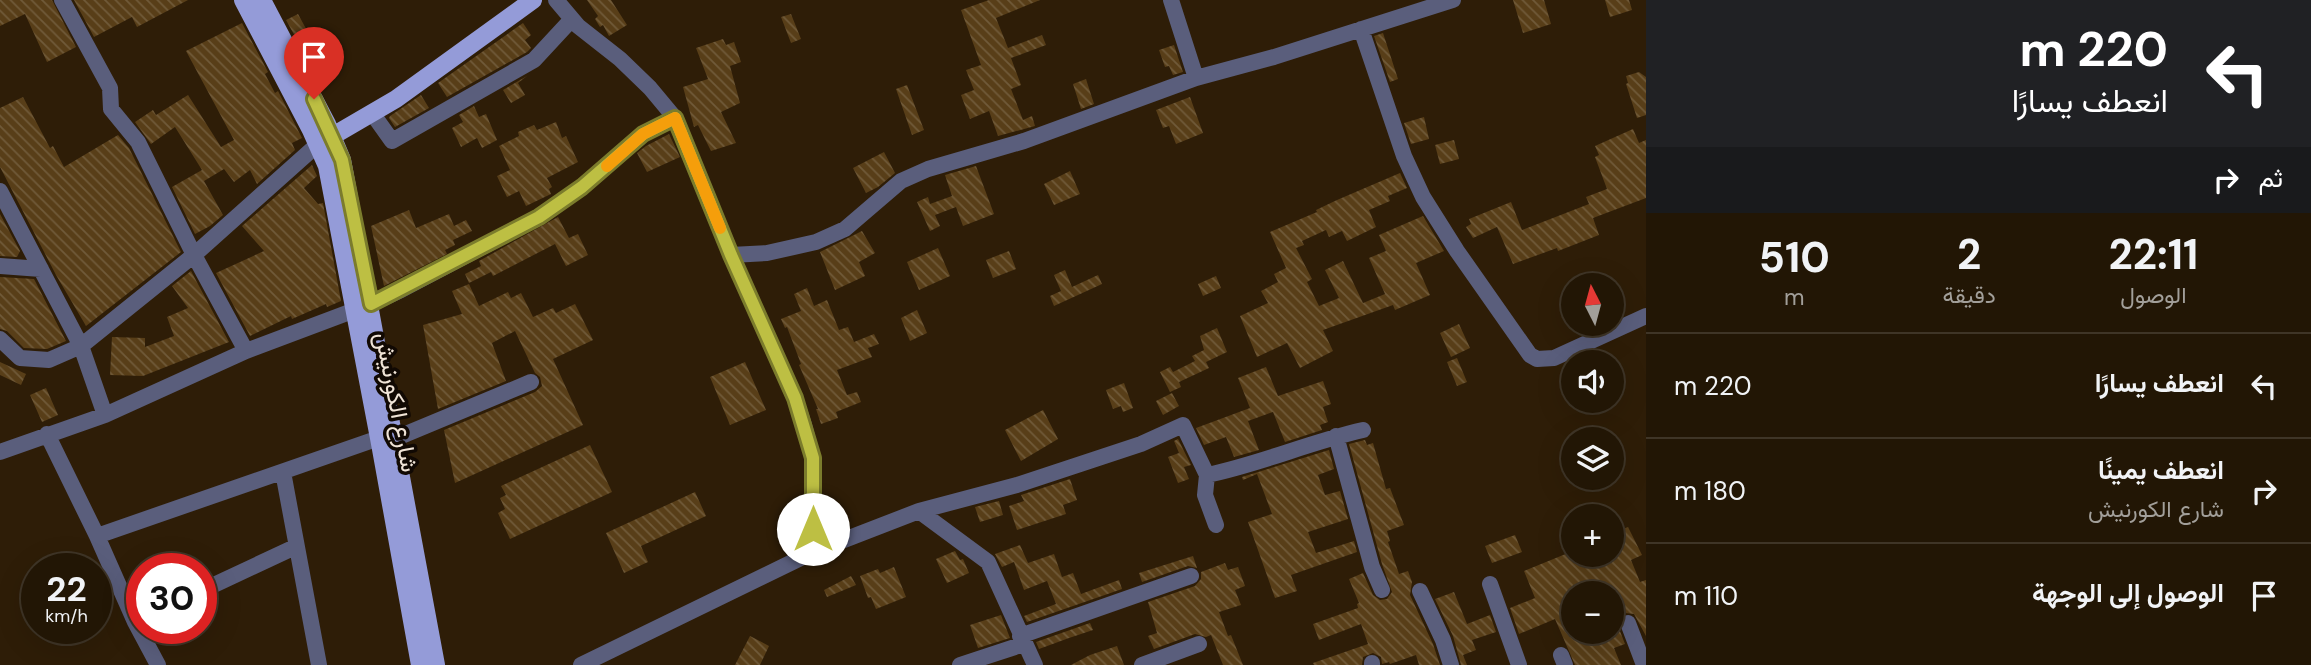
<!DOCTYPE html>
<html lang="ar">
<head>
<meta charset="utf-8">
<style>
  :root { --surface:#221605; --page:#2e2313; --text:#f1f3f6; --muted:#a29f9a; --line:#3f3527 }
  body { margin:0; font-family:"DM Sans",Vazirmatn,sans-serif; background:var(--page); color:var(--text); direction:rtl; height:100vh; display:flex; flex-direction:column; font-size:26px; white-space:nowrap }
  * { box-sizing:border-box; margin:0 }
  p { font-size:23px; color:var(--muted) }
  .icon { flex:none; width:38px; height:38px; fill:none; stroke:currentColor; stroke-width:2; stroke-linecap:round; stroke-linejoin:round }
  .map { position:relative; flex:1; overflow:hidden; direction:ltr }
  .sheet { display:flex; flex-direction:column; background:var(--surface); width:665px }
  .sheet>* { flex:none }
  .guide { background:#202124; color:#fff; overflow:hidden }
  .needle { width:46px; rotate:354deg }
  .fabs { position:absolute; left:1561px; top:273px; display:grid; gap:14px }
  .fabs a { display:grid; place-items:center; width:63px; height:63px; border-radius:50%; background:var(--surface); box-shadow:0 7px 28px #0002,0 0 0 2px var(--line); font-size:35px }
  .speed { position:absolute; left:21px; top:553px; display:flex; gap:14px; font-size:35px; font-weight:700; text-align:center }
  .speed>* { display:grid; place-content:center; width:91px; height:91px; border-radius:50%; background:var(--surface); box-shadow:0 7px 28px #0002,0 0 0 2px var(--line); line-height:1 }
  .speed small { font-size:18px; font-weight:400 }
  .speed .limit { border:10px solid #d22; background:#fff; color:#111 }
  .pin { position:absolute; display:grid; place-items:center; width:60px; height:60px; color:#fff; margin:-72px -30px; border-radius:50% 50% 50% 0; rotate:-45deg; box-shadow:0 0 7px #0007 }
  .pin .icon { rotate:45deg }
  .me { position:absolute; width:77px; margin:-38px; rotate:0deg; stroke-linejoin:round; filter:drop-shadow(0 0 5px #0008) }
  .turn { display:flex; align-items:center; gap:24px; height:147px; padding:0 28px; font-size:32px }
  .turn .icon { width:91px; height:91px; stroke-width:2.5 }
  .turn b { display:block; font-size:49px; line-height:60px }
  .then { display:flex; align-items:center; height:66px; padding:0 28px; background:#0003; gap:14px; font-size:26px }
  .eta { display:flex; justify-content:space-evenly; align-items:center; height:119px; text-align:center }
  .eta b { font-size:42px; font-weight:700; line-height:49px }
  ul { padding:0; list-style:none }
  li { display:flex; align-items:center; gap:21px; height:105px; padding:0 28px; border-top:2px solid var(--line) }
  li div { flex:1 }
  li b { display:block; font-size:26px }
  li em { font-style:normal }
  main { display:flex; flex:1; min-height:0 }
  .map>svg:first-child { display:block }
</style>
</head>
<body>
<main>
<section class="sheet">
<div class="guide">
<div class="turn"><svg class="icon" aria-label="left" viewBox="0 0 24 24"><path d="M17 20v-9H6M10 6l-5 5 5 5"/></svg><div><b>220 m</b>انعطف يسارًا</div></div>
<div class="then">ثم<svg class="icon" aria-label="right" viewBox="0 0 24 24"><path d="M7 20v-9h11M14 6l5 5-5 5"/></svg></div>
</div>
<div class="eta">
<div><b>22:11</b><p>الوصول</p></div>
<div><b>2</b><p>دقيقة</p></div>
<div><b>510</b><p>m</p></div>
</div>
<ul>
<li><svg class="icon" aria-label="left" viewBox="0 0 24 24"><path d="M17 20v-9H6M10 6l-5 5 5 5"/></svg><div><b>انعطف يسارًا</b></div><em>220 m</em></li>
<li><svg class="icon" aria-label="right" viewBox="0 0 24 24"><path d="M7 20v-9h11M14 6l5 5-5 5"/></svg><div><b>انعطف يمينًا</b><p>شارع الكورنيش</p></div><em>180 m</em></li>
<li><svg class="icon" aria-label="arrive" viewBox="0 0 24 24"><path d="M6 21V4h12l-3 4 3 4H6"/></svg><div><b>الوصول إلى الوجهة</b></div><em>110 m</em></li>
</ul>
</section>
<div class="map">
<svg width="1646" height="665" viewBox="0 0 1646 665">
  <defs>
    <pattern id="building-back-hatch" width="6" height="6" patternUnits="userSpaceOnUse" patternTransform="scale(1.75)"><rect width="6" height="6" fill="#583e18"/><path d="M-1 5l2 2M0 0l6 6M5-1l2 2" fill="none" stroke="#705a39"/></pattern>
  </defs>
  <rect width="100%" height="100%" fill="#2e1d07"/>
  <path fill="url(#building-back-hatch)" fill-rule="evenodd" d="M0,0H52L76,47L47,62L25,14L0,26Z
    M74,0H188L137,27L132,17L94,37Z
    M587,0H611L627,25L609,36L603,25L600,27L595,19L598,16Z
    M989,0H1040L996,18L1008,48L1042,35L1046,45L1011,58L1021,85L1011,89L1023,120L1032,116L1035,126L998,136L989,111L970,119L961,95L974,90L966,70L981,65L961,10Z
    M1513,0H1544L1551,24L1523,33Z
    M1605,0H1629L1632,10L1610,17Z
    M298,14L310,36L321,30L326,39L303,51L286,20Z
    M791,14L801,39L791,43L781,17Z
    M242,23L268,72L265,74L275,93L278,91L302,138L292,143L295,150L257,184L250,170L234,182L224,169L204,181L223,215L210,226L195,234L172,187L202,170L175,127L151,144L135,122L153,110L156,115L188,95L221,147L234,140L186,51Z
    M523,23L531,35L525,40L531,48L527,52L447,97L438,83Z
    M1383,33L1398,79L1390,82L1374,36Z
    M723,39L726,45L734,42L741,62L730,66L740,103L721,112L736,143L711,151L698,125L694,127L683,87L708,79L696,48Z
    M1174,45L1183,72L1173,75L1169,66L1165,67L1159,50Z
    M1639,72L1646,77V115L1637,118L1626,84L1628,83L1626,76Z
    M527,76L518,83L525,95L511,103L503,90Z
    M1086,79L1094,104L1081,109L1073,84Z
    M907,85L924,130L912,135L896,89Z
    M421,95L429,108L395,127L389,118L390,116Z
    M23,97L50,148L53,146L64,167L118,135L129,148L181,252L86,326L56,275L0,167V108Z
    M1190,97L1203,133L1176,144L1169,126L1163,128L1156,110Z
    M474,106L479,117L486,114L497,140L482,148L477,138L461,147L452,128L463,122L459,115Z
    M1424,117L1429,139L1411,144L1404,123Z
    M556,122L562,138L566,136L578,162L547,178L552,187L549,189L551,194L526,206L519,191L507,197L497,176L510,170L499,146L519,136L518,132L534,125L537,130Z
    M1633,129L1639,143L1646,140V198L1593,218L1599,235L1558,251L1557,248L1513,264L1497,227L1473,238L1466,227L1471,224L1469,219L1511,202L1522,230L1589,204L1586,197L1607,189L1595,157L1599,155L1595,146Z
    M669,134L680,157L647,172L637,153L646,146Z
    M1454,140L1459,159L1440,164L1435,145Z
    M884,152L895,173L878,187L866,193L853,168Z
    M312,165L317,176L304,188L318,204L323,203L341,301L327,307L326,304L292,319L291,316L250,336L216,273L264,251L242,226Z
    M976,166L994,214L963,226L956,207L935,215L940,226L930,231L917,202L928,197L930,204L952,196L945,175Z
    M1070,171L1080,194L1054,205L1044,184Z
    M1400,173L1407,188L1388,196L1390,201L1369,210L1376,227L1347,241L1342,231L1329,237L1326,230L1302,241L1304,245L1296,248L1312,279L1307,282L1319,306L1339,298L1325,270L1343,261L1363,303L1385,294L1369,258L1386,251L1379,235L1423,216L1444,251L1416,263L1430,295L1395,310L1393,305L1323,330L1333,351L1300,368L1287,343L1257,357L1240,316L1268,303L1261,291L1278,282L1274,274L1286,268L1270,232L1317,212L1316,210L1337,200Z
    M409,210L416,228L449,214L454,226L466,220L472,231L453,240L455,245L445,250L447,254L384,286L371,226Z
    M0,214L20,251L17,257L0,256Z
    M558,217L569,238L578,234L588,255L566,266L555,244L493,276L491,272L469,283L465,274L481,266L479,261Z
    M862,231L875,253L859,262L865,276L835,290L820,252Z
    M938,248L950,276L919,290L907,262Z
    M1009,251L1016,269L993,278L986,260Z
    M1065,270L1072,287L1098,275L1102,284L1054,306L1050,296L1061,291L1054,275Z
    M191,271L229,342L143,376L110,375L112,337L145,338V347L174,336L167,317L188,308L172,286Z
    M1216,276L1221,288L1203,296L1198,284Z
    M0,277L34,279L66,341L47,349L24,348L7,331L0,329Z
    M469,284L479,306L508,292L511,298L521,293L533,317L553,308L556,313L575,304L593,340L553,359L583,425L455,483L444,430L535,392L542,386L540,377L535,373L515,331L492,343L506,381L438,409L423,325L462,314L452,291Z
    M807,288L814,306L827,300L839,330L848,327L854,342L874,334L879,344L868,348L872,357L837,370L847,395L857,392L861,402L836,412L838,418L821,424L816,409H818L799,365L801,364L787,327L785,328L781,319L801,311L794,294Z
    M917,310L927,333L910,341L901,318Z
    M1459,324L1470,348L1451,357L1440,333Z
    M1217,328L1227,352L1206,362L1209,368L1179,382L1181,387L1170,392L1160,372L1170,367L1173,372L1195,361L1192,356L1204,350L1200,336Z
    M1457,358L1467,382L1457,386L1447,362Z
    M0,362L26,374L21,385L0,375Z
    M745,362L766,410L730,425L710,377Z
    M1266,367L1278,396L1323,381L1331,404L1323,407L1328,422L1320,425L1322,430L1285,442L1273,412L1248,421L1259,450L1234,457L1226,437L1204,445L1196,428L1250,408L1238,378Z
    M1124,383L1133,408L1123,412L1121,406L1113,409L1106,390Z
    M46,388L58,415L42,422L30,395Z
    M1172,393L1179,406L1163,415L1156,401Z
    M1043,410L1058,439L1021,461L1005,430Z
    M1178,439L1191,465L1184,467L1189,479L1178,483L1168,457L1179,453L1174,441Z
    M1365,440L1367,445L1373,443L1386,489L1390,488L1404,525L1387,531L1390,541L1388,542L1399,574L1408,571L1412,582L1410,595L1433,644L1440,665H1419L1416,655L1390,664L1389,662L1382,664L1381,657L1373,653L1363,657L1362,665H1314L1313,663L1368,644L1361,624L1319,640L1313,624L1358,608L1357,604L1359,603L1349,579L1363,573L1373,595L1380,600L1387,599L1392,592L1382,564L1349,444Z
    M590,445L612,492L510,539L498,513L505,509L500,498L506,495L501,486Z
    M1329,450L1334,469L1318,475L1325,495L1340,491L1348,519L1308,532L1316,553L1354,541L1357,552L1291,575L1297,591L1275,598L1248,522L1272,514L1257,474L1243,480L1242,477Z
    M1070,479L1077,500L1063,505L1066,514L1017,530L1009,506L1024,501L1021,495Z
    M695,492L706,516L641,546L648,562L624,573L606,533Z
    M999,501L1003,515L980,522L975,507Z
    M1628,527L1642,555L1631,560L1640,582L1646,580V636L1634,614L1625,613L1620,616L1618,626L1625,644L1614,648L1621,665H1575L1555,619L1519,634L1510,608L1535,598L1524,571L1573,551V555H1612V533ZM1573,593H1612V632H1573Z
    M1515,535L1522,552L1492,563L1485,546Z
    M1020,545L1028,563L1054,554L1062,577L1073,573L1081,594L1119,580L1122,589L1027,622L1024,616L1056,604L1047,581L1024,590L1014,562L1002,567L995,554Z
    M955,551L960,560L963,559L969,573L947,583L936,559Z
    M1193,556L1197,568L1188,566L1142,582L1139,573Z
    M1225,563L1228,570L1238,567L1245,586L1235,590L1241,605L1219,612L1228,636L1231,635L1243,665H1223L1211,635L1206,637L1195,634L1154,649L1148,636L1157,633L1148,602L1195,586L1201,579V572Z
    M894,567L906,597L876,609L871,597L868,598L860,576L878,569L880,573Z
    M851,576L856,585L827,597L824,590Z
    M1454,592L1467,624L1490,615L1496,632L1472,640L1476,650L1463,655L1467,665H1461L1453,636L1435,599Z
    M1001,615L1010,638L978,648L970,625Z
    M1090,623L1093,630L1069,638L1039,649L1036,642Z
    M750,636L769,646L760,665H735Z
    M1117,646L1124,665H1071L1090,655Z"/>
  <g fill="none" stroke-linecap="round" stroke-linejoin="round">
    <path stroke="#5a5e7c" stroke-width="16" d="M62,0L110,88L111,109L138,142L194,255L246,351
      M556,0L578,26L620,59L650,88L675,118L731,255L795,398L804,425L813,459V552L581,665
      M1171,0L1196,78
      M1361,29L1404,156L1423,197L1457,251L1530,355L1537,359L1554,358L1646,316
      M372,113L392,141L534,60L572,19
      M0,191L81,346L105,415
      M731,255L767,253L816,242L845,229L901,181L928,169L1024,141L1196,78L1274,57L1453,0
      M0,266L41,269
      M0,339L20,358L49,360L81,346L194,255L317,145
      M47,434L97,536L135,622L158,665
      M1336,436L1372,567L1382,590
      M394,439L531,382
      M0,452L105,415L246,351L371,304L401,290L539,217L582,187L643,134L675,118
      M283,472L319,665
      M1207,475L1205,495L1216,525
      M919,511L1017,485L1141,444L1183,425L1207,475C1260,464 1310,442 1363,430
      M97,536L379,438
      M813,552L919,511L988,562L1035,665
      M1490,584L1519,665
      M201,591L295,547
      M1420,591L1443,640L1451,665
      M1628,623L1644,665
      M1020,636L1191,576
      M1561,655L1565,665
      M1372,663V665
      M960,665L1024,644
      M1142,665L1199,644"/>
    <path stroke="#949bd8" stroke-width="18" d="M243,0L311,130L327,166L379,438L420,665
      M262,0L327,124L342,160L436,665
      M324,141L396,99L533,0"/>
  </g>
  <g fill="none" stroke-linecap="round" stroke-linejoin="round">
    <g stroke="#7b7c2c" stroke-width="18">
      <path id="route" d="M314,99L342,160L371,304L539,217L582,187L643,134L675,118L731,255L795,398L813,458V529"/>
    </g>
    <use href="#route" stroke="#bdbf43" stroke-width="12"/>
    <path stroke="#f59e0b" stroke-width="12" d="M607,166L643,134L675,118L720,228"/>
  </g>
  <g text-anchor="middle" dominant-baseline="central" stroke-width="7" stroke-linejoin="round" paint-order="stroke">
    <g font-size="24" fill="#f0e4d7" stroke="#110903">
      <text transform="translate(397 402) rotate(79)">شارع الكورنيش</text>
    </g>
  </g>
</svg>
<div class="fabs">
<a><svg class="needle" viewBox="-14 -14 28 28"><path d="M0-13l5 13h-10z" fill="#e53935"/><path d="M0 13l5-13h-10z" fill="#a29f9a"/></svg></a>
<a><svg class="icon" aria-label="sound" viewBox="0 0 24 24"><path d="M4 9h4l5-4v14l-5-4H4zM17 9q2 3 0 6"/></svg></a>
<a><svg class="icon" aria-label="layers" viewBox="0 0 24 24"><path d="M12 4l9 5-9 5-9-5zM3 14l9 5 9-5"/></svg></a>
<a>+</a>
<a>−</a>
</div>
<div class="speed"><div>22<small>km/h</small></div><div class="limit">30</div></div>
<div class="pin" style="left:314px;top:99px;background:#d93025"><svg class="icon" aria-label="arrive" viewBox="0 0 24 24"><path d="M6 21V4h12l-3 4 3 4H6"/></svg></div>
<svg class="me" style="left:813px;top:529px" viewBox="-20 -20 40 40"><circle r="19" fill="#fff"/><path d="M0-13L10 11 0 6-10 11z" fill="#bdbf43"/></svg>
</div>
</main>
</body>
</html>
